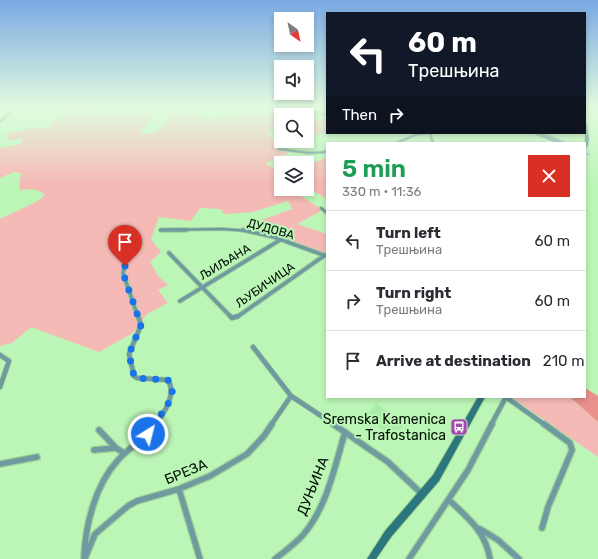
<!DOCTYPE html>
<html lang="en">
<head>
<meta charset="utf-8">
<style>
  :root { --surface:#fff; --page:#f7f7f7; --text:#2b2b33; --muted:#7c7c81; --line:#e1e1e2 }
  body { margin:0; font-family:Rubik,sans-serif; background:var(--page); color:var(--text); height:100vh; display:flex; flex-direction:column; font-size:15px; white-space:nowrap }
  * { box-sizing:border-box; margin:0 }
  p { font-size:13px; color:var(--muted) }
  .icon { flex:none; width:22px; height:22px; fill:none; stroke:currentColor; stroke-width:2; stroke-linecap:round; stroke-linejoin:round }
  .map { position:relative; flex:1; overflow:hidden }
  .details { position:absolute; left:326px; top:142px; width:260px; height:256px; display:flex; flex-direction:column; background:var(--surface); border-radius:0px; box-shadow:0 2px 6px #0003 }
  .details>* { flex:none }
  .banner { position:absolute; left:326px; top:12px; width:260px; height:122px; border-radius:0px; box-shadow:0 2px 6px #0003; background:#111827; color:#fff; overflow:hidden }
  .needle { width:26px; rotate:147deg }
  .buttons { position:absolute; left:274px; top:12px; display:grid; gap:8px }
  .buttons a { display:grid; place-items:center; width:40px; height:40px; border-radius:0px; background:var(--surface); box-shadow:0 2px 6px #0003; font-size:20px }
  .pin { position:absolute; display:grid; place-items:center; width:34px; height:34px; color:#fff; margin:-41px -17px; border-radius:50% 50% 50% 0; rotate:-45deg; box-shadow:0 0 4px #0007 }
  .pin .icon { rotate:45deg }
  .me { position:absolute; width:44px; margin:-22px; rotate:36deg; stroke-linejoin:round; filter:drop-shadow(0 0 3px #0008) }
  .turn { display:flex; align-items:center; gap:14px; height:84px; padding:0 16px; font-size:18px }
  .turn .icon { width:52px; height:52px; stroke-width:2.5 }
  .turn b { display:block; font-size:28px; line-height:34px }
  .then { display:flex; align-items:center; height:38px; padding:0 16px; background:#0003; gap:8px; font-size:15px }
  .round { display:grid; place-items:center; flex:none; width:42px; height:42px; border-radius:0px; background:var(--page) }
  .head { display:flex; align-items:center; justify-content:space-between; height:68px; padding:0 16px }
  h1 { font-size:24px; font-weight:600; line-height:30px; color:#1e9e55 }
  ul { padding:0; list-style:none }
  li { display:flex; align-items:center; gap:12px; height:60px; padding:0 16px; border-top:1px solid var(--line) }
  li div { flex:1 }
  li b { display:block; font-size:15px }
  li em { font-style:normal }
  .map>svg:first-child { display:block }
</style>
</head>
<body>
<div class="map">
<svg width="598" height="559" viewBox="0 0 598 559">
  <rect width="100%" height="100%" fill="#bcf6b7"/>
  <path fill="#abeca7" d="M376,403L404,424L394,439L366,417Z"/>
  <path fill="#f6bab6" d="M57,106H89L83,109L157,112L139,133H155L162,126L172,119L166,117L176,111L185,117L192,114L186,115L184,114L196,111L206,120L251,113L258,110H268L281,123V128L267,131L276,147L289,153L265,163L275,169L281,166V189H307V166L327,157V199L310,189L299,195L323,210L297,224L327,234V254L242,227L292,209L288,201L252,212L224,214L221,209L200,208L191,221L159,217L151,239L161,252L150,262L159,277L168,285L158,290L168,303L147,314L133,333L99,352L31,327L12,343L0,346V219L36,202L45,195C37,188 30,189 19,190L21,173L14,172L0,178V148L22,144V138L8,141L7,134L37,127L41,129L52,126L50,122L67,116L56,111Z
    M307,119L327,120V132L307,137Z
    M511,397H570L598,422V457Z"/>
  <path fill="#e8908c" d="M585,388L598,396V422L570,397H585Z"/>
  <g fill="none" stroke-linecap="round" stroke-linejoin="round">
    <path stroke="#7699dc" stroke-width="1" d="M542,133L568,143
      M585,153L590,155"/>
    <g stroke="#9ed19a" stroke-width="3.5">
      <path id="minor-far4" d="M253,106L277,109L286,106
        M290,106L327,115
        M188,110L203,106
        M0,122L17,106
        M430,133L433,143
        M396,143L415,135L430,133
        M279,149L309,153L327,152"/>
    </g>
    <g stroke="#9ed19a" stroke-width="4">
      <path id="minor-far3" d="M321,208L327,213
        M160,230L222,229L250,231"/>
    </g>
    <g stroke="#9ed19a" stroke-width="5.5">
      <path id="minor-far2" d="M161,230H187
        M243,230L274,237L326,256
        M169,253L231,317
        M125,266L123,273L138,317
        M180,301L280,240
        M237,317L325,255"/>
    </g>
    <g stroke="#9ed19a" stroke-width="6">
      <path id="minor-far1" d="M138,316L141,325L129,354L134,376L137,378L168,380C177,395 164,413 155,425
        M230,316L232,318L238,316
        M253,347L291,396L335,425
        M0,355L9,361L0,387
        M506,397L545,425
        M271,425L291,396
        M491,425L506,397"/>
    </g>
    <g stroke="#9ed19a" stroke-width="8">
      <path id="minor" d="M333,424L388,462L422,494
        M99,430L116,448
        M94,450L116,448L124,453
        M0,464L37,457
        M179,489L200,559
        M449,500C468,518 486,532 490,559
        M542,528L548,507L572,450L570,443L544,424
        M480,529L498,540L519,559
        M85,558L95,534L128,506L137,501L179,489L210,476L247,454L264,436L272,424
        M84,559C85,526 95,485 118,460C130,447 145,438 156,424
        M275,559C285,551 295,544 303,535C327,507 335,466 345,432
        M409,559L468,470L492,424"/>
    </g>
    <g stroke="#9ed19a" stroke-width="4.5">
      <path id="tertiary" d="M536,133L561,143"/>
    </g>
    <g stroke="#9ed19a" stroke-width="2">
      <path id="secondary" d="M585,124L587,125L589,140L587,147L585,148Z
        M478,397H485L439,481L391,537L376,559H367L385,531L433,475Z"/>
    </g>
    <use href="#minor-far4" stroke="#6e9b9f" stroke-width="2"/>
    <use href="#minor-far3" stroke="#6e9b9f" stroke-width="2.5"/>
    <use href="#minor-far2" stroke="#6e9b9f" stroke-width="3.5"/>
    <use href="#minor-far1" stroke="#6e9b9f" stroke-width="4.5"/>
    <use href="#minor" stroke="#6e9b9f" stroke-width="5.5"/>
    <use href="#tertiary" stroke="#6e9b9f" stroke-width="3"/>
    <use href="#secondary" fill="#2c777d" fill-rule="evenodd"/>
  </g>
  <linearGradient id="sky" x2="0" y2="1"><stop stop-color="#7aa9e3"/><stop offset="0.58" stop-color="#e1fbdf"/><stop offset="1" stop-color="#e1fbdf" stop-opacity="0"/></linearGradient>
  <rect width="598" height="184" fill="url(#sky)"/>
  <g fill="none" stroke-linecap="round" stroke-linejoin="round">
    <path stroke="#1a73e8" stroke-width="7" stroke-dasharray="0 12.6" d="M125,266L123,273L141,325L129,354L134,376L137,378L168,380L173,389L168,404L148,434"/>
  </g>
  <defs>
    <g id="bus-square" transform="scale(0.9)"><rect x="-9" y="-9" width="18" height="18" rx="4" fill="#a548b2" stroke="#bcf6b7"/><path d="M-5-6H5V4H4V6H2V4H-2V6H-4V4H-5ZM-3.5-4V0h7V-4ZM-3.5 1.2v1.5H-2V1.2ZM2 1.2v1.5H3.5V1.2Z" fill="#fff"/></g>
  </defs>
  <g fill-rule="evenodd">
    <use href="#bus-square" x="459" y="427"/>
  </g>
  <g text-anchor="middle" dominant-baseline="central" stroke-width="4" stroke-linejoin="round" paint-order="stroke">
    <g font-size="12" fill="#001000" stroke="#bcf6b7">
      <text transform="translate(271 229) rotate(16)">ДУДОВА</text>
      <text transform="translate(225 262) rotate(-31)">ЉИЉАНА</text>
      <text transform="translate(265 285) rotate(-35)">ЉУБИЧИЦА</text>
    </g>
    <g font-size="14" fill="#001000" stroke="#bcf6b7" text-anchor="end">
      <text x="446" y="419">Sremska Kamenica<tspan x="446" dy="16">- Trafostanica</tspan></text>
    </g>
    <g font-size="14" fill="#001000" stroke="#bcf6b7">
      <text transform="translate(186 472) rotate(-22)">БРЕЗА</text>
      <text transform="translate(313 486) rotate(-68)">ДУЊИНА</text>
    </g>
  </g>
</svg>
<div class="buttons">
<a><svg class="needle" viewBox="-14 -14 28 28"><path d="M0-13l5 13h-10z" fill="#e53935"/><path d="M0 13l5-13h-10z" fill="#7c7c81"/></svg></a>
<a><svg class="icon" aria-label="sound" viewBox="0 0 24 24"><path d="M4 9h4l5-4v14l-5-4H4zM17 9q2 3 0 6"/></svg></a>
<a><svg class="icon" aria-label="search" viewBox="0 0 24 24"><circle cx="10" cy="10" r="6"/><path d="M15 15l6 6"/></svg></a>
<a><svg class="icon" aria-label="layers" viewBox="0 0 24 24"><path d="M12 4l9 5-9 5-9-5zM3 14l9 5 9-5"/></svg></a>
</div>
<div class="pin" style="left:125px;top:266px;background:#d93025"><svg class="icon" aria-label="arrive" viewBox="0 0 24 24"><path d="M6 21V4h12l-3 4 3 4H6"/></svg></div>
<svg class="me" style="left:148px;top:434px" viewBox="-20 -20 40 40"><circle r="17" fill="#1a73e8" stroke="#fff" stroke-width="3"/><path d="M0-11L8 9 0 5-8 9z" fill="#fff"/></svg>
<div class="banner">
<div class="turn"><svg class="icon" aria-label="left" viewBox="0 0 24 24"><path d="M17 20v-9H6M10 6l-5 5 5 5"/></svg><div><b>60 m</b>Трешњина</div></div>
<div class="then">Then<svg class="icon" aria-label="right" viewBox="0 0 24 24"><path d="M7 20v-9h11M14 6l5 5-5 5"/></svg></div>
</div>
<section class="details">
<div class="head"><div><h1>5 min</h1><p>330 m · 11:36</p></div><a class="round" style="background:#d93025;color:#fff"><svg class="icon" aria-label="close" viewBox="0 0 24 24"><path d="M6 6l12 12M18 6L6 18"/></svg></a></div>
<ul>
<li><svg class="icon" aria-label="left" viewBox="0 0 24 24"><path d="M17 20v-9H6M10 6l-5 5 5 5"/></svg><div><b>Turn left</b><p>Трешњина</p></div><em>60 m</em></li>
<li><svg class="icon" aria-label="right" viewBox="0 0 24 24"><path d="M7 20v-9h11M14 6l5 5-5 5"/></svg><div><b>Turn right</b><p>Трешњина</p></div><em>60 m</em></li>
<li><svg class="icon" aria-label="arrive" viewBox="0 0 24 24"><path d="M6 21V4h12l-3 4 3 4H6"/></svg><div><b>Arrive at destination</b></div><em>210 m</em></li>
</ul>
</section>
</div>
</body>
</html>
